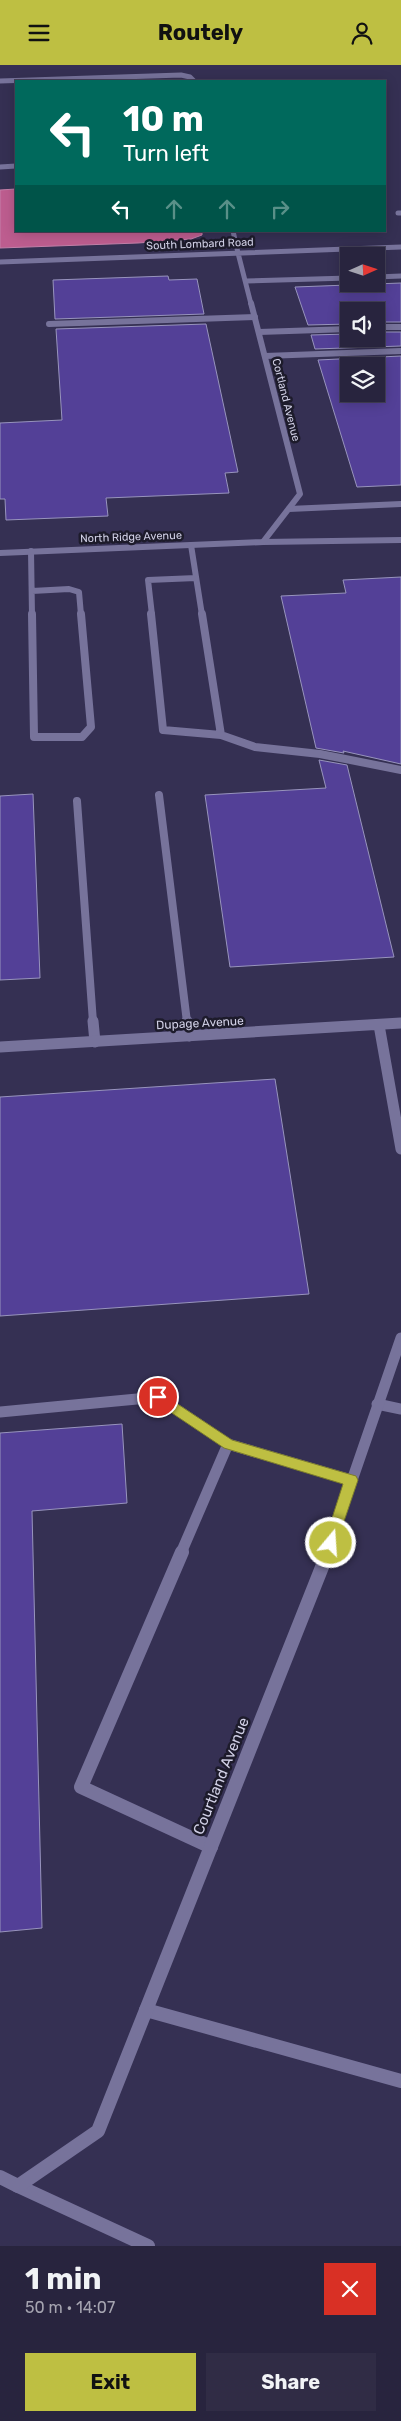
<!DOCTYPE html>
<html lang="en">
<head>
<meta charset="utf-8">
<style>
  :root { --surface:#28243e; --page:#302c45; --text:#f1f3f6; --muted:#a5a4b0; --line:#444158; --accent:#bebf42 }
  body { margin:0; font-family:Rubik,sans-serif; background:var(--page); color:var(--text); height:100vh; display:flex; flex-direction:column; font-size:19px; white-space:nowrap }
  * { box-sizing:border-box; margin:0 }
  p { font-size:16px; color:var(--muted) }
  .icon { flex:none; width:28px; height:28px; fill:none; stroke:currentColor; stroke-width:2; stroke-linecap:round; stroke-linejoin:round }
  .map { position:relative; height:2181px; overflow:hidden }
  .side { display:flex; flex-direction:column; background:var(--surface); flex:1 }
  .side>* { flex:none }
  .banner { position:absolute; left:15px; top:15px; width:371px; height:152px; border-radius:0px; box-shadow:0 2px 12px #0003,0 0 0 1px var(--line); background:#00695c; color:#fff; overflow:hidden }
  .needle { width:32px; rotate:87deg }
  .controls { position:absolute; left:340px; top:182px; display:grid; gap:10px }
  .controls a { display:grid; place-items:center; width:45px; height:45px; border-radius:0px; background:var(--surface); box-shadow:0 2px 12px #0003,0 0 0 1px var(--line); font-size:25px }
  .pin { position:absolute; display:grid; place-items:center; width:42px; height:42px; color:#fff; margin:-21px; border:2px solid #fff; border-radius:50%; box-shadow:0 1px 5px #0007 }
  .me { position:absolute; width:55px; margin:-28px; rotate:18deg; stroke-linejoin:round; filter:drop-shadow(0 0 4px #0008) }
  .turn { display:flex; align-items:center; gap:18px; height:105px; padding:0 25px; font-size:22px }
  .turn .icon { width:65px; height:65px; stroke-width:2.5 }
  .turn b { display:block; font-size:35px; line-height:42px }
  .lanes { display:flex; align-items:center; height:48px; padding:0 25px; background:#0003; justify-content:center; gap:25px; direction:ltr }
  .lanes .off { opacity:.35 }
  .round { display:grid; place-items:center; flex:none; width:52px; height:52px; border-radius:0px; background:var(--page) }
  .head { display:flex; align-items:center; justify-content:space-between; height:85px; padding:0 25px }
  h1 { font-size:30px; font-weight:700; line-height:38px }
  .cta { display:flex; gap:10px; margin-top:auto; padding:10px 25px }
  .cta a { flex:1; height:58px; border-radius:0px; background:var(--accent); color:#111; font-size:20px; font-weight:700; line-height:58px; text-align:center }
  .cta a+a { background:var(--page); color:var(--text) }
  header { display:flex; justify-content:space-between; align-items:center; height:65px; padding:0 25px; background:var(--accent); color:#111; font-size:22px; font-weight:700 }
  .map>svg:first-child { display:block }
</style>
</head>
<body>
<header><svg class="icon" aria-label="menu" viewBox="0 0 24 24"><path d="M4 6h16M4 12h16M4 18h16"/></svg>Routely<svg class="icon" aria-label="person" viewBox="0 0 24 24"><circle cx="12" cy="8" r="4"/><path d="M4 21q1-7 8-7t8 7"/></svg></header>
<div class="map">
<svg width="401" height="2181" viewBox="0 0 401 2181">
  <rect width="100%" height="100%" fill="#353053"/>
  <path fill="#bd5d8f" stroke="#c380a9" d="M16,124V166H202V170L191,174L138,178L0,183V125Z"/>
  <path fill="#534097" stroke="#9894bd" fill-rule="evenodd" d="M168,211L169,215L197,214L204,249L55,254L53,215Z
    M401,218V257H376V246H349V259L308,260L295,222Z
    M206,259L238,407L225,408L229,428L106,433L108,451L6,455L5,434H0V358L62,355L56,264Z
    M376,267H401V281L315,284L311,270L349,269V274H376Z
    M401,291V420L357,422L318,295ZM349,301H376V329H349Z
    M401,512V699L343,686L344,688L316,683L281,531L346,528L343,515Z
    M319,695L347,700L394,892L230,902L205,730L326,723Z
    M33,729L40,913L0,915V731Z
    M275,1014L309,1229L0,1251V1032Z
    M122,1359L127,1438L32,1446L42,1863L0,1867V1368Z"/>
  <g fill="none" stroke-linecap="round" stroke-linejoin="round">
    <path stroke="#77739b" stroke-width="5" d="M0,16L181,10L190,12L194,16
      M0,102L16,101
      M398,148H401
      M233,166L238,188
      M376,212L401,211
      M246,216L349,213"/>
    <path stroke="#77739b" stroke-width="6" d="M49,259L255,252
      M376,262H401
      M259,267L349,264
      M265,291L401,286
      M289,444L401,439
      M263,477L401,475
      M191,480L202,550
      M31,486L32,550
      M32,526L69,524L79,527L81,550
      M152,550L148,515L196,513"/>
    <path stroke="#77739b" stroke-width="8" d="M32,549L34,672H82L91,662L81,549
      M151,549L163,665L221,670L255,682L320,689L401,705
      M202,549L221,670
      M159,730L187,957
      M77,736L93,957"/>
    <path stroke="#77739b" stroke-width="11" d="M93,956L95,977
      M187,956L189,971
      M377,1339L401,1344
      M0,1347L158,1332L228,1379L351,1415
      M181,1488L228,1379"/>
    <path stroke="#77739b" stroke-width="14" d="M182,1487L81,1722L211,1782
      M146,1945L401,2016
      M18,2121L148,2181"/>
    <path stroke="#77739b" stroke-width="5" d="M238,188L251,239
      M0,197L401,182"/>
    <path stroke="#77739b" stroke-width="6" d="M0,488L263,477L300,429L251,238"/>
    <path stroke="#77739b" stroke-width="11" d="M379,960L401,1084
      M0,982L401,958
      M327,1488L401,1273"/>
    <path stroke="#77739b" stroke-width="14" d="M0,2112L18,2121L98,2066L328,1487"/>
  </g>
  <path fill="#bebf42" stroke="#7c7c2b" d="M158,1326L232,1375L356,1411L358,1415L335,1483L331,1485L326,1483L324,1478L343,1419L224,1383L154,1336L152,1332L154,1328Z"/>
  <g text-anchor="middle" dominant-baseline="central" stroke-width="5" stroke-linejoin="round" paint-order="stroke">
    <g font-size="11" fill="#d1d0e6" stroke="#1d1b2b">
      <text transform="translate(200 179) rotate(-2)">South Lombard Road</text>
      <text transform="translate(286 335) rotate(76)">Cortland Avenue</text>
      <text transform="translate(131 472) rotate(-2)">North Ridge Avenue</text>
    </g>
    <g font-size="12" fill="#d1d0e6" stroke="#1d1b2b">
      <text transform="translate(200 958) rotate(-3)">Dupage Avenue</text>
    </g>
    <g font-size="15" fill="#d1d0e6" stroke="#1d1b2b">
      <text transform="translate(221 1711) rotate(-68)">Courtland Avenue</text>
    </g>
  </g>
</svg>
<div class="controls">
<a><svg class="needle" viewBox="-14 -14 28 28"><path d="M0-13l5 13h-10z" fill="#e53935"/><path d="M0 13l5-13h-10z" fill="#a5a4b0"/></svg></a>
<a><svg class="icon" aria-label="sound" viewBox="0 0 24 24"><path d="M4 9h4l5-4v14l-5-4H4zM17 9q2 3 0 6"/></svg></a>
<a><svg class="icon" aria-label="layers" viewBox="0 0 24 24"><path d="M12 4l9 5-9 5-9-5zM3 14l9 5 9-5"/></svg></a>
</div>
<div class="pin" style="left:158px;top:1332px;background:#d93025"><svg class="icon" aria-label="arrive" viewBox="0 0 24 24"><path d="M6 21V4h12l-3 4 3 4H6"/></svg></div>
<svg class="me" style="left:331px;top:1478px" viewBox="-20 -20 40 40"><circle r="17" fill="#bebf42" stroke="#fff" stroke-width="3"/><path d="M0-11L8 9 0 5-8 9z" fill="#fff"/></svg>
<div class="banner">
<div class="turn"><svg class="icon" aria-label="left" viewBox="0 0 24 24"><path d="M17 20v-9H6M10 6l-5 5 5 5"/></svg><div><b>10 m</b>Turn left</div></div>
<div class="lanes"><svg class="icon" aria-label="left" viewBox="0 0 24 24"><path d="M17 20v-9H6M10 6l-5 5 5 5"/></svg><svg class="icon off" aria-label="ahead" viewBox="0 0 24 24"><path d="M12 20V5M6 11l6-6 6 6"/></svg><svg class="icon off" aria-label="ahead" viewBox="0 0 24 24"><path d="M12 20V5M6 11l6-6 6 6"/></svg><svg class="icon off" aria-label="right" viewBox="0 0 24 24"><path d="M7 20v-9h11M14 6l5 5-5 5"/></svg></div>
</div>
</div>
<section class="side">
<div class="head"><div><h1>1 min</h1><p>50 m · 14:07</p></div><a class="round" style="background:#d93025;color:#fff"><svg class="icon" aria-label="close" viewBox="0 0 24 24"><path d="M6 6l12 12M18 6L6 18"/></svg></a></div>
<div class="cta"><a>Exit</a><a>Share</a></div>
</section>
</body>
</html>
